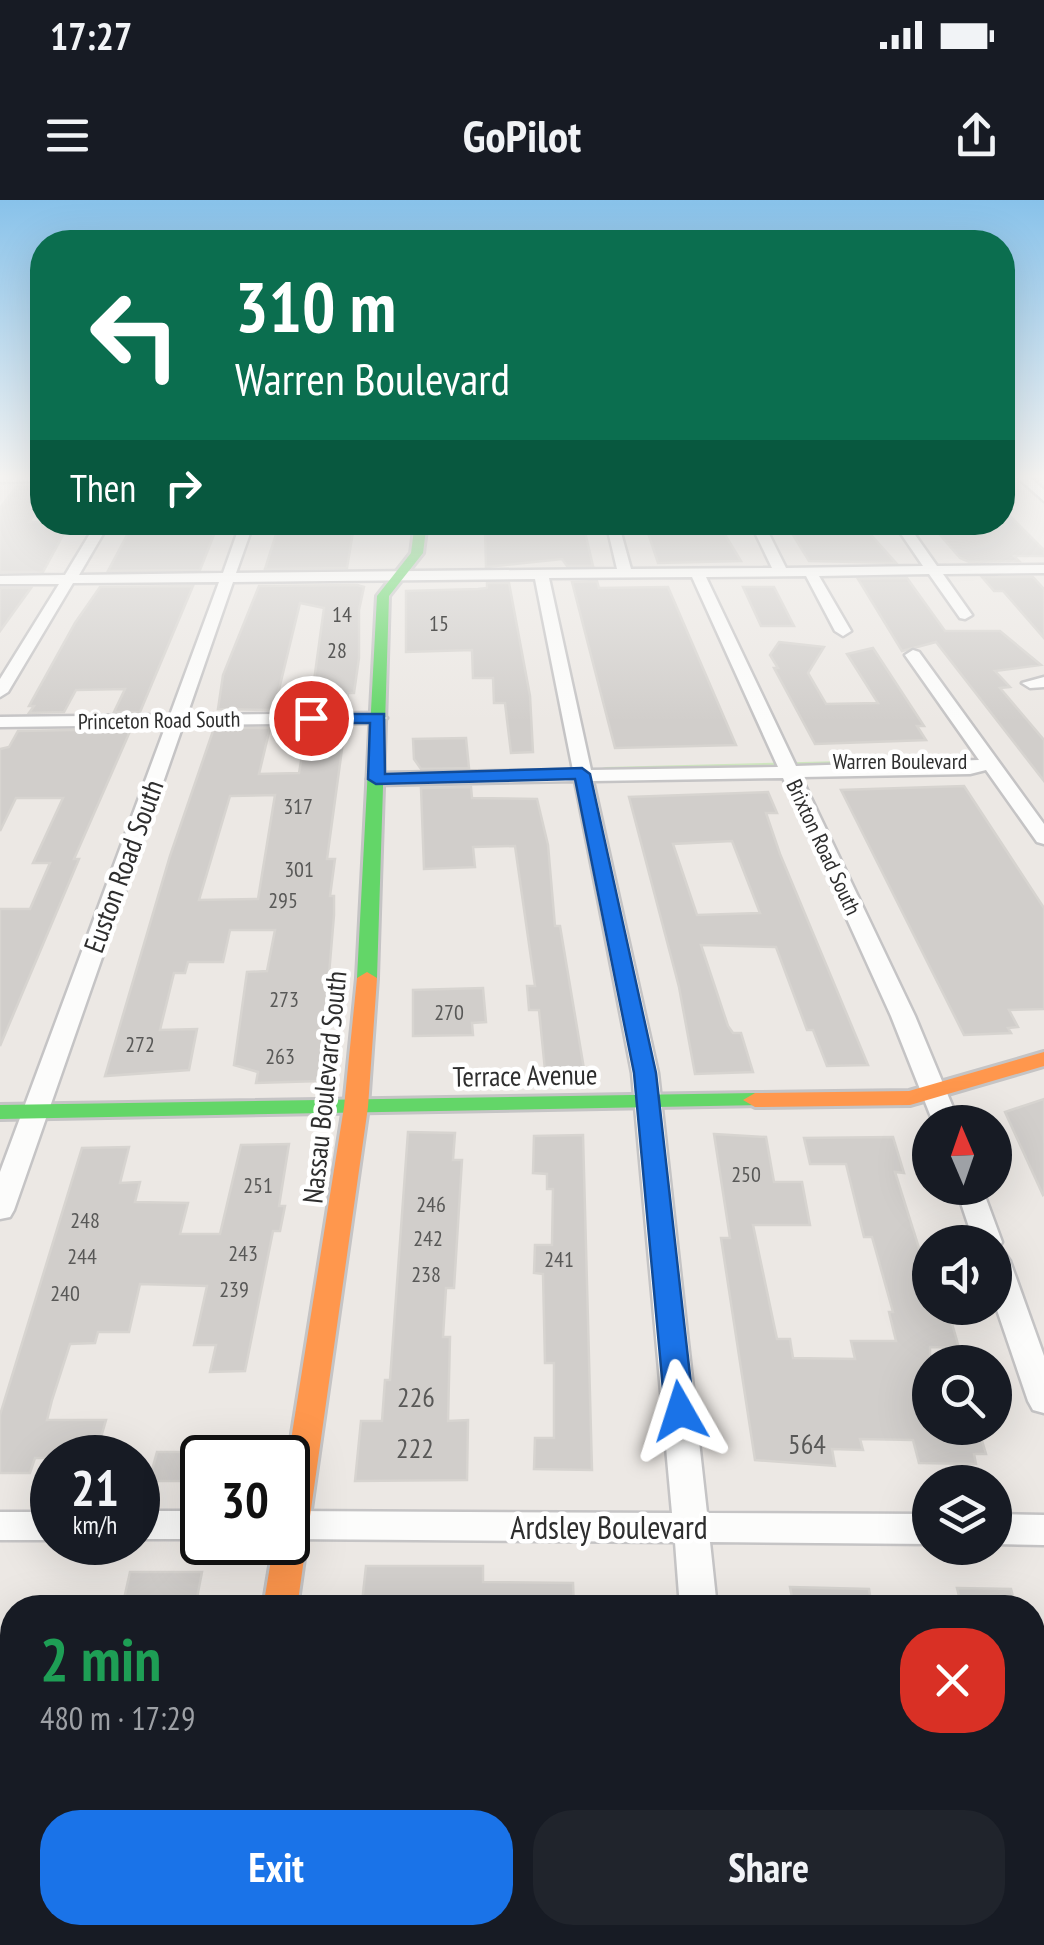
<!DOCTYPE html>
<html lang="en">
<head>
<meta charset="utf-8">
<style>
  :root { --surface:#171b24; --page:#20242c; --text:#f1f3f6; --muted:#9ea1a6; --accent:#1a73e8 }
  body { margin:0; font-family:"PT Sans Narrow",sans-serif; background:var(--page); color:var(--text); height:100vh; display:flex; flex-direction:column; font-size:38px; white-space:nowrap }
  * { box-sizing:border-box; margin:0 }
  p { font-size:32px; color:var(--muted) }
  .icon { flex:none; width:55px; height:55px; fill:none; stroke:currentColor; stroke-width:2; stroke-linecap:round; stroke-linejoin:round }
  .map { position:relative; flex:1; overflow:hidden }
  .sheet { position:absolute; left:0px; top:1395px; width:1045px; height:350px; display:flex; flex-direction:column; background:var(--surface); border-radius:40px 40px 0 0; box-shadow:0 10px 40px #0002 }
  .sheet>* { flex:none }
  .guide { position:absolute; left:30px; top:30px; width:985px; height:305px; border-radius:40px; box-shadow:0 10px 40px #0002; background:#0b6e4f; color:#fff; overflow:hidden }
  .needle { width:65px; rotate:358deg }
  .fabs { position:absolute; left:912px; top:905px; display:grid; gap:20px }
  .fabs a { display:grid; place-items:center; width:100px; height:100px; border-radius:50%; background:var(--surface); box-shadow:0 10px 40px #0002; font-size:50px }
  .speed { position:absolute; left:30px; top:1235px; display:flex; gap:20px; font-size:50px; font-weight:700; text-align:center }
  .speed>* { display:grid; place-content:center; width:130px; height:130px; border-radius:50%; background:var(--surface); box-shadow:0 10px 40px #0002; line-height:1 }
  .speed small { font-size:25px; font-weight:400 }
  .speed .limit { border:5px solid #111; border-radius:15px; background:#fff; color:#111 }
  .pin { position:absolute; display:grid; place-items:center; width:85px; height:85px; color:#fff; margin:-42px; border:5px solid #fff; border-radius:50%; box-shadow:0 2px 10px #0007 }
  .me { position:absolute; width:110px; margin:-55px; rotate:354deg; stroke-linejoin:round; filter:drop-shadow(0 0 8px #0008) }
  .turn { display:flex; align-items:center; gap:35px; height:210px; padding:0 40px; font-size:45px }
  .turn .icon { width:130px; height:130px; stroke-width:2.5 }
  .turn b { display:block; font-size:70px; line-height:85px }
  .then { display:flex; align-items:center; height:95px; padding:0 40px; background:#0003; gap:20px; font-size:38px }
  .round { display:grid; place-items:center; flex:none; width:105px; height:105px; border-radius:40px; background:var(--page) }
  .overview { display:flex; align-items:center; justify-content:space-between; height:170px; padding:0 40px }
  h1 { font-size:60px; font-weight:700; line-height:75px; color:#1e9e55 }
  .action { display:flex; gap:20px; margin-top:auto; padding:20px 40px }
  .action a { flex:1; height:115px; border-radius:40px; background:var(--accent); color:#fff; font-size:40px; font-weight:700; line-height:115px; text-align:center }
  .action a+a { background:var(--page); color:var(--text) }
  .status { display:flex; justify-content:space-between; align-items:center; height:70px; padding:0 50px; background:var(--surface); direction:ltr }
  .status svg { height:28px; fill:currentColor }
  header { display:flex; justify-content:space-between; align-items:center; height:130px; padding:0 40px; background:var(--surface); font-size:45px; font-weight:700 }
  .map>svg:first-child { display:block }
</style>
</head>
<body>
<div class="status"><b>17:27</b><svg viewBox="0 0 49 12"><path d="M0 12V9h3v3zM5 12V6h3v6zM10 12V3h3v9zM15 12V0h3v12zM26 1h20v11H26zM47 4h2v5h-2z"/></svg></div>
<header><svg class="icon" aria-label="menu" viewBox="0 0 24 24"><path d="M4 6h16M4 12h16M4 18h16"/></svg>GoPilot<svg class="icon" aria-label="share" viewBox="0 0 24 24"><path d="M12 15V3M7 8l5-5 5 5M5 13v7h14v-7"/></svg></header>
<div class="map">
<svg width="1044" height="1745" viewBox="0 0 1044 1745">
  <rect width="100%" height="100%" fill="#ece8e4"/>
  <path fill="#cee6be" d="M963,558L990,563L582,573L606,567Z"/>
  <path fill="#d1cecb" stroke="#d7d4d0" stroke-width="2.5" fill-rule="evenodd" d="M16,287H42V304L29,322H70L43,372H0V308Z
    M1002,308L1044,350V356H1014L1019,361L969,362L960,358L935,329H941L936,324L1002,323Z
    M134,322H219L200,370L108,371Z
    M785,322L863,326L896,363L809,361Z
    M718,323L741,361L658,363L645,324Z
    M485,329L585,332L593,366H567L562,359L486,367Z
    M277,331L353,332L347,368L265,369Z
    M982,377H1033L1044,389V438L1003,391H994Z
    M907,378L945,431H1000L1041,465L995,471L1010,487L1000,488L1044,540V581L936,442L902,451L858,379Z
    M597,381L599,388L668,387L736,545L615,548L572,382Z
    M487,383H509L530,496L533,552L511,553L505,503H494L493,478H473L472,450L406,452V391L478,389L487,388Z
    M357,385L364,387L359,410V458L354,493H348L346,510H310L324,408L300,403L274,510L218,509L223,475L259,386Z
    M193,386L140,512H114L125,489L76,490L64,512L29,513L34,506H29L75,423L100,387Z
    M743,387H774L794,426H761Z
    M0,388H31L0,431Z
    M779,442L824,447L808,473L826,504L878,503L847,454L873,448L924,526H917L926,540L815,544L774,468H778L770,455Z
    M307,527H345L327,659H335L330,696H334V715L320,881L256,883L258,872L234,865L247,772L267,771L275,730H230L223,762H188L185,773H174L160,830L197,829L189,870L105,876L170,656L214,528H270L259,574L299,573ZM275,595L258,699L199,700L230,596Z
    M131,529L74,659H79L0,846V709H30L50,663H33L63,598H16L0,631V549L9,547L18,531Z
    M466,538L469,568L421,569L414,559L413,539Z
    M964,586L1044,708V809L1009,810L1018,827L1008,828L1011,833L964,835L841,590Z
    M471,587L472,598L537,599L548,645L555,726H560L584,869L545,870L539,810H529L527,786H535L515,646L473,647L475,667L424,669L421,588Z
    M768,592L777,613H766L780,654L868,865L827,866L813,830H807L776,747L701,745L728,826L733,833H741L753,872L695,874L679,787L629,597ZM732,641L760,713L697,715L673,644Z
    M483,788L486,822L472,823L473,835L413,836V790Z
    M1044,899V994L1043,995L1005,912Z
    M408,932L455,933L453,960H462L454,1088H446L443,1137H450L448,1221L468,1220L467,1280L355,1281L361,1221H382L385,1180H390Z
    M714,934L766,937L774,982H802L810,1025H753L777,1139H790L793,1158L855,1159L851,1141H896L889,1112H893L872,1037H864L846,964H810L804,938L893,937L904,973L895,972L930,1083V1113H949L959,1148L930,1147V1228H940L941,1233L980,1234L986,1254H974L976,1264L919,1263L913,1240L860,1239L863,1250L832,1249L835,1266L755,1260L721,1038H730Z
    M583,935L592,1270L534,1269L535,1238H554V1163H545L543,1074L534,1073L535,1045H552L553,989H547V974L533,973L534,936Z
    M289,944L279,1006H285L280,1031H273L245,1171L210,1172L216,1145H194L207,1086L140,1084L129,1132H98L95,1143L70,1144L52,1200L47,1220H106L95,1258H35L30,1273H0V1215L82,948L129,947L120,983L140,982L135,1002L188,1003L180,1034H220L241,945Z
    M157,1252H202V1281H149Z
    M366,1366H483V1382L573,1383L574,1408H511L512,1401L362,1403Z
    M130,1372H202L195,1408H122Z
    M790,1387L869,1389L872,1408H794Z
    M957,1388L1011,1389L1016,1408H962Z"/>
  <g fill="none" stroke-linecap="round" stroke-linejoin="round">
    <g stroke="#c5c4c5" stroke-width="5">
      <path id="street" d="M0,277H42V281L0,282Z
        M1017,277H1030L1044,290V301Z
        M97,322H110L79,375L223,373L241,322H254L236,373L617,369L606,322H618L631,369L772,368L750,322H763L786,368L923,366L893,322H906L937,366L1044,365V373L943,374L972,415L965,419L960,418L929,374L819,376L851,431L843,436L835,431L806,376L706,377L796,566L979,560L905,455L913,450L919,452L1044,624V644L1037,642L986,570L970,574L801,577L915,816L959,922H933L891,816L783,578L593,581L658,873L707,1313L930,1314V1344L710,1342L717,1408H680L675,1342L288,1339V1311L672,1313L632,873L575,581L376,585L367,579L376,573L573,570L535,379L233,382L187,515L378,513L387,518L378,523L183,525L14,1010L10,1017L0,1019V972L166,525L0,527V517L170,515L219,382L73,383L8,492L0,497V479L59,384H0V376L65,375ZM692,377L778,567L591,570L549,378Z
        M1044,477V487L1030,488L1022,483Z
        M956,988H982L1002,1042L998,1049L995,1050V1042H974Z
        M995,1051L1005,1054L1010,1061L1044,1156V1213L1033,1210L1028,1201L995,1104Z
        M138,1311H202V1339H138Z
        M0,1312H52V1340H0Z
        M995,1314L1044,1315V1345L995,1344Z
        M708,1732H752L753,1745H709Z"/>
    </g>
    <g stroke="#c5c4c5" stroke-width="6">
      <path id="fast" d="M415,322H427L423,353L389,396L377,778L367,784L357,778L377,396L411,353Z
        M755,893L767,900L763,905L0,919V905Z"/>
    </g>
    <g stroke="#c5c4c5" stroke-width="6">
      <path id="slow" d="M367,772L377,778L368,907L297,1408H263L274,1342H288V1259L344,907L357,778Z
        M1044,852V866L910,905L755,907L743,900L755,893L909,891Z"/>
    </g>
    <g stroke="#c5c4c5" stroke-width="6">
      <path id="jam" d="M210,1732H250L248,1745H208Z"/>
    </g>
    <use href="#street" fill="#fcfcfb" fill-rule="evenodd"/>
    <use href="#fast" fill="#63d668" fill-rule="evenodd"/>
    <use href="#slow" fill="#ff974d" fill-rule="evenodd"/>
    <use href="#jam" fill="#b3261e" fill-rule="evenodd"/>
  </g>
  <linearGradient id="sky" x2="0" y2="1"><stop stop-color="#88c2ea"/><stop offset="0.53" stop-color="#f6f5f3"/><stop offset="1" stop-color="#f6f5f3" stop-opacity="0"/></linearGradient>
  <rect width="1044" height="522" fill="url(#sky)"/>
  <path fill="#1a73e8" stroke="#114b97" stroke-width="2.5" d="M384,514L385,574L582,568L590,574L656,873L694,1211L690,1219H669L665,1211L634,873L575,579L376,584L368,579L370,523H311L303,518L311,514Z"/>
  <g text-anchor="middle" dominant-baseline="central" stroke-width="9" stroke-linejoin="round" paint-order="stroke">
    <g font-size="22" fill="#585857">
      <text x="342" y="414">14</text>
      <text x="439" y="423">15</text>
      <text x="337" y="450">28</text>
      <text x="298" y="606">317</text>
      <text x="299" y="669">301</text>
      <text x="283" y="700">295</text>
      <text x="284" y="799">273</text>
      <text x="449" y="812">270</text>
      <text x="140" y="844">272</text>
      <text x="280" y="856">263</text>
      <text x="746" y="974">250</text>
      <text x="258" y="985">251</text>
      <text x="431" y="1004">246</text>
      <text x="85" y="1020">248</text>
      <text x="428" y="1038">242</text>
      <text x="243" y="1053">243</text>
      <text x="82" y="1056">244</text>
      <text x="559" y="1059">241</text>
      <text x="426" y="1074">238</text>
      <text x="234" y="1089">239</text>
      <text x="65" y="1093">240</text>
    </g>
    <g font-size="22" fill="#2e2e2e" stroke="#fff">
      <text transform="translate(159 520) rotate(-1)">Princeton Road South</text>
      <text x="900" y="561">Warren Boulevard</text>
      <text transform="translate(824 647) rotate(65)">Brixton Road South</text>
    </g>
    <g font-size="28" fill="#2e2e2e" stroke="#fff">
      <text transform="translate(123 666) rotate(-70)">Euston Road South</text>
      <text transform="translate(525 875) rotate(-1)">Terrace Avenue</text>
      <text transform="translate(324 887) rotate(-84)">Nassau Boulevard South</text>
    </g>
    <g font-size="28" fill="#585857">
      <text x="416" y="1196">226</text>
      <text x="807" y="1243">564</text>
      <text x="415" y="1247">222</text>
    </g>
    <g font-size="32" fill="#2e2e2e" stroke="#fff">
      <text x="609" y="1327">Ardsley Boulevard</text>
    </g>
  </g>
</svg>
<div class="fabs">
<a><svg class="needle" viewBox="-14 -14 28 28"><path d="M0-13l5 13h-10z" fill="#e53935"/><path d="M0 13l5-13h-10z" fill="#9ea1a6"/></svg></a>
<a><svg class="icon" aria-label="sound" viewBox="0 0 24 24"><path d="M4 9h4l5-4v14l-5-4H4zM17 9q2 3 0 6"/></svg></a>
<a><svg class="icon" aria-label="search" viewBox="0 0 24 24"><circle cx="10" cy="10" r="6"/><path d="M15 15l6 6"/></svg></a>
<a><svg class="icon" aria-label="layers" viewBox="0 0 24 24"><path d="M12 4l9 5-9 5-9-5zM3 14l9 5 9-5"/></svg></a>
</div>
<div class="speed"><div>21<small>km/h</small></div><div class="limit">30</div></div>
<div class="pin" style="left:311px;top:518px;background:#d93025"><svg class="icon" aria-label="arrive" viewBox="0 0 24 24"><path d="M6 21V4h12l-3 4 3 4H6"/></svg></div>
<svg class="me" style="left:680px;top:1211px" viewBox="-20 -20 40 40"><path d="M0-17L14 15 0 8-14 15z" fill="#1a73e8" stroke="#fff" stroke-width="4"/></svg>
<div class="guide">
<div class="turn"><svg class="icon" aria-label="left" viewBox="0 0 24 24"><path d="M17 20v-9H6M10 6l-5 5 5 5"/></svg><div><b>310 m</b>Warren Boulevard</div></div>
<div class="then">Then<svg class="icon" aria-label="right" viewBox="0 0 24 24"><path d="M7 20v-9h11M14 6l5 5-5 5"/></svg></div>
</div>
<section class="sheet">
<div class="overview"><div><h1>2 min</h1><p>480 m · 17:29</p></div><a class="round" style="background:#d93025;color:#fff"><svg class="icon" aria-label="close" viewBox="0 0 24 24"><path d="M6 6l12 12M18 6L6 18"/></svg></a></div>
<div class="action"><a>Exit</a><a>Share</a></div>
</section>
</div>
</body>
</html>
